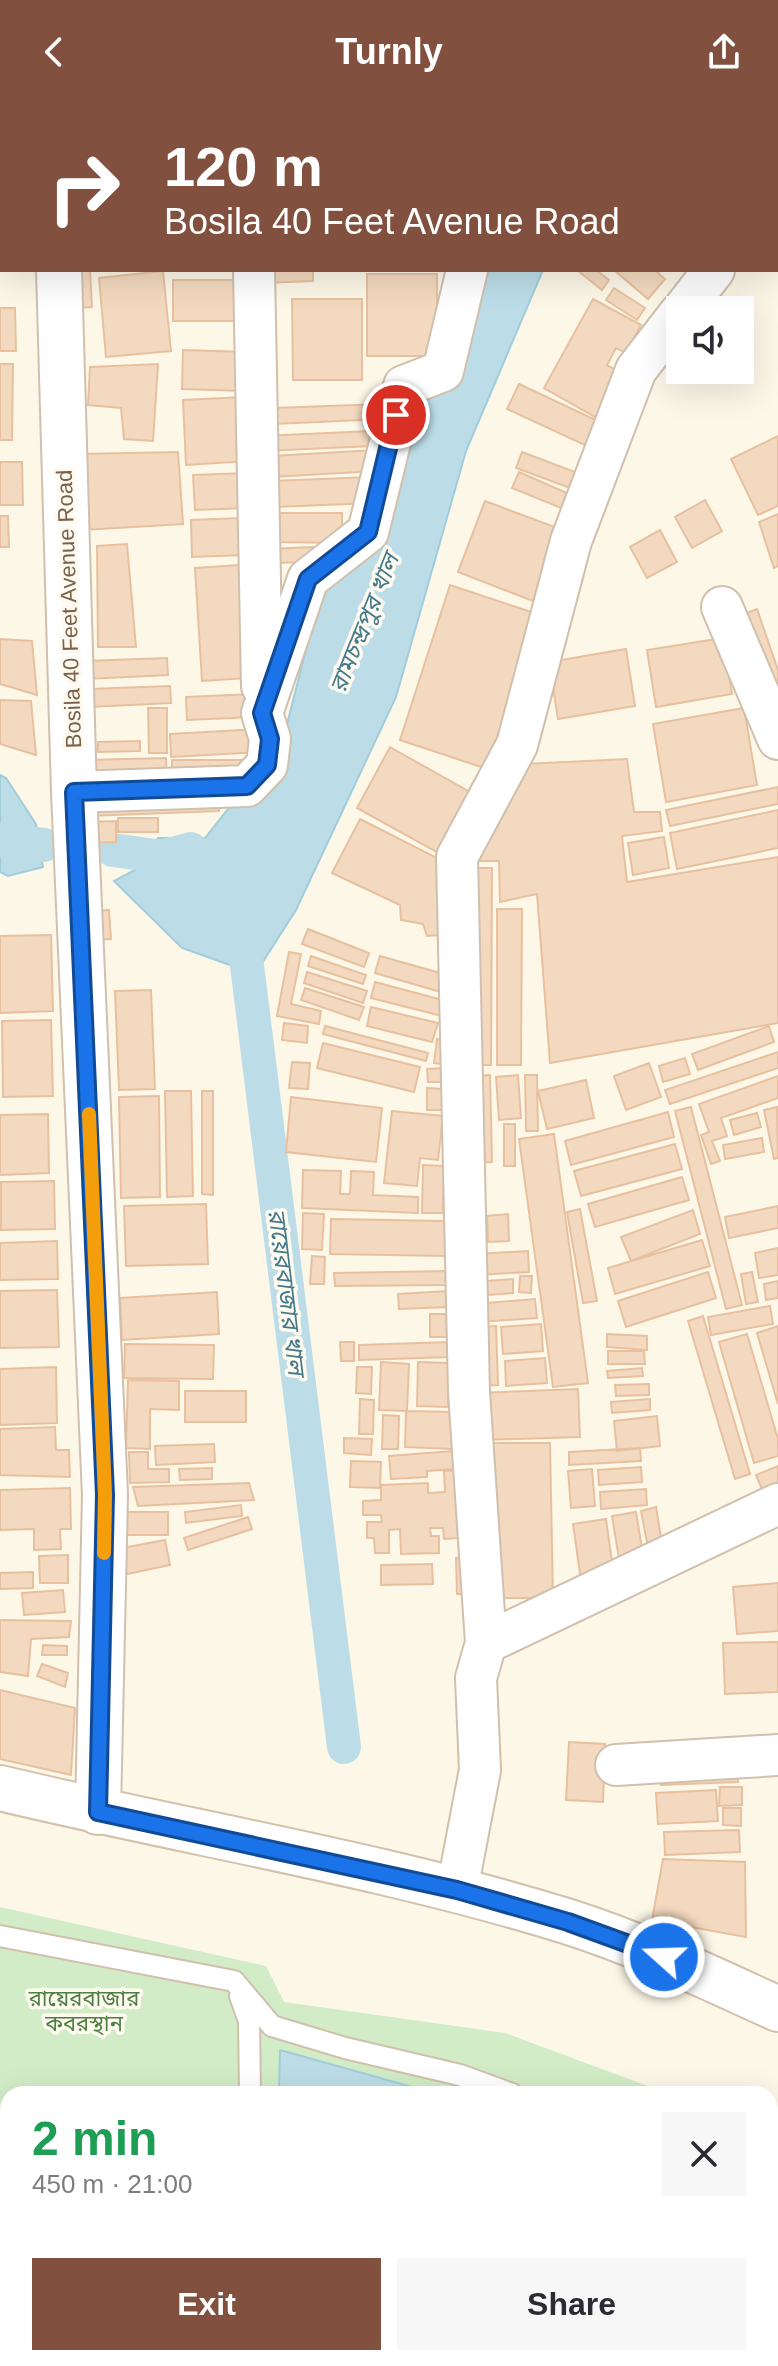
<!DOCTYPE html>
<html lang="en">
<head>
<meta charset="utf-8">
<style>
  :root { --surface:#fff; --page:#f7f7f7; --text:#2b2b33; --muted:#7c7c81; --accent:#81503e }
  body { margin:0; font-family:Arial,"Noto Sans Bengali",sans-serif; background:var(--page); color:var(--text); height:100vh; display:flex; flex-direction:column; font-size:30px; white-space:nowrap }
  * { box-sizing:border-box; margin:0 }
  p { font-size:26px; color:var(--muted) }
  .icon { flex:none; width:44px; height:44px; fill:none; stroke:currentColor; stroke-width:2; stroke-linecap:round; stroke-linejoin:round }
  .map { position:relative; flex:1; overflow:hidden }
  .side { position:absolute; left:0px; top:1982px; width:778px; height:280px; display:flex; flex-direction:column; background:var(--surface); border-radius:24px 24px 0 0; box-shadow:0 8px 32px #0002 }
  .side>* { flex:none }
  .guide { position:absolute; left:0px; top:0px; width:778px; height:168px; box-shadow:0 8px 32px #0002; background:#81503e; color:#fff; overflow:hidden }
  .buttons { position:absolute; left:666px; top:192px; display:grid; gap:16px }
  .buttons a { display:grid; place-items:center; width:88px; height:88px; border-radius:0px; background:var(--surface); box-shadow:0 8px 32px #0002; font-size:40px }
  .pin { position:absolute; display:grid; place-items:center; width:68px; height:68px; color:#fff; margin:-34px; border:4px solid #fff; border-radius:50%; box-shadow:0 2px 8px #0007 }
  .me { position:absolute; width:88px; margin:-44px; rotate:290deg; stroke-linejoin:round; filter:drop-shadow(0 0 6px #0008) }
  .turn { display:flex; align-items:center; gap:28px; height:168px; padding:0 32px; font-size:36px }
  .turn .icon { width:104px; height:104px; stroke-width:2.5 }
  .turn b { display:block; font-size:56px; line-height:68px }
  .round { display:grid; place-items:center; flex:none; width:84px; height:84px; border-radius:0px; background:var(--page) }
  .overview { display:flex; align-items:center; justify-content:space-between; height:136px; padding:0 32px }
  h1 { font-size:48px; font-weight:700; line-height:60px; color:#1e9e55 }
  .button { display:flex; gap:16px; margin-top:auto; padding:16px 32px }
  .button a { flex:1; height:92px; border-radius:0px; background:var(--accent); color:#fff; font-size:32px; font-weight:700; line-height:92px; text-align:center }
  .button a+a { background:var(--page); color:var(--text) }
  header { display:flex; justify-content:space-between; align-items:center; height:104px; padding:0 32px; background:var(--accent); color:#fff; font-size:36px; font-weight:700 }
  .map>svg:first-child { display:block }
</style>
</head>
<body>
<header><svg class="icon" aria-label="back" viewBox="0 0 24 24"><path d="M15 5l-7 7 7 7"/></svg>Turnly<svg class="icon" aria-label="share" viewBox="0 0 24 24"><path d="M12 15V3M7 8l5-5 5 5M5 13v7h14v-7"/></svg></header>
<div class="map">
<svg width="778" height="2262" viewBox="0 0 778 2262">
  <rect width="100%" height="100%" fill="#fdf7e8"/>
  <path fill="#d1ecc6" d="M0,1803L266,1862L284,1898L505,1929L669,1990H8V2254H770V2039L778,2044V2262H0Z"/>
  <path fill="#bcdde8" stroke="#a1ccda" stroke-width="2" d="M475,166H543L466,347L396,593L296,806L255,870L182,844L114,777L135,766L158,734H205L232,700L276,664L324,474L402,333Z
    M0,671L6,674L36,720L43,763L8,772L0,768Z
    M280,1946L430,1988V1990H279Z
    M284,2254H436V2262H286Z"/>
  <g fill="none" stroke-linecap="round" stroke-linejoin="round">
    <path stroke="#bcdde8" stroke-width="34" d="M0,736L44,741
      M113,746L162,753L191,745
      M242,821L344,1643"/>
  </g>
  <path fill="#f3d9bf" stroke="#e7c19f" stroke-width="2" d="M72,0H155V2H72Z
    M164,0H240V2H164Z
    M278,0H362V2H278Z
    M90,166L92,203L62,205L61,167Z
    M262,166H313V177L263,179Z
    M577,166H596L609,176L602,186Z
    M614,166H655L665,175L648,195Z
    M163,167L171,247L106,253L99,174Z
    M367,170H437V252H367Z
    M173,176H236V217H173Z
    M614,184L645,204L637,216L606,196Z
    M292,195H362V276H293Z
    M593,195L641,221L626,249L616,244L607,261L621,269L597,314L544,284Z
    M0,204H15L16,247H0Z
    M183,246L246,248L245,287L182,285Z
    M0,260H13L12,336H0Z
    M158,260L153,337L124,335L121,304L88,301L90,263Z
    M519,280L600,318L589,343L507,305Z
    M244,293L248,357L186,361L183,296Z
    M383,300L384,315L274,320L273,304Z
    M372,327L373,342L263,347L262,332Z
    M778,332V402L758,411L731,355Z
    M375,346L376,367L272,373L271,352Z
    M178,348L183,420L83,426L80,350Z
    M522,348L575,368L570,384L516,364Z
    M0,358H22L23,401H0Z
    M519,368L567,389L561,404L512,384Z
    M246,369L247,404L195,406L193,371Z
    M372,373L373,399L273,403L272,377Z
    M705,396L722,427L692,444L675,413Z
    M485,397L560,425L533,497L458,468Z
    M274,409H342V439L274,438Z
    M778,410V462L774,464L759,418Z
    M0,412H8L9,443H0Z
    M241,414L243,451L192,453L191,416Z
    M660,426L677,458L647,474L630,443Z
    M127,440L136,543H98L97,442Z
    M313,443V458L268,459V445Z
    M240,461L247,574L202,577L195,464Z
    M450,481L537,510L487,665L400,636Z
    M757,505L778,566V576L762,581L739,512Z
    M723,534L732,590L656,603L647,546Z
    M0,535L32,537L37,591L0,580Z
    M626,545L635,602L558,615L549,558Z
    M167,554L168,571L86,575L85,557Z
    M170,582L171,599L90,603L89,585Z
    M253,590L254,613L187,616L186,593Z
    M0,596L31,597L36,651L0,640Z
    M148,604H167V649H149Z
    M744,604L757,681L666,698L653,620Z
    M259,625L261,648L171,653L170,630Z
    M140,637V647L98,648V638Z
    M390,643L475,691L442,751L357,704Z
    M166,654L167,679L87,681V656Z
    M627,655L634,708H660L662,727L622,732L627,778L778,753V919L550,959L537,790L500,798L499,757H468L525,660Z
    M172,656H249L250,675L172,676Z
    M778,683V700L670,722L666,706Z
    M218,691L219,707L89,712V696Z
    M778,706V744L677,765L670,729Z
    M118,714H158V728H118Z
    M360,715L439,755L440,831L427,832L423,820L401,816L400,801L332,769Z
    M116,717V738L89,739L88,718Z
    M664,733L669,764L633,771L628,739Z
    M470,764H492L491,961H470Z
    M497,805H522L521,961H497Z
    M109,806L111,835L94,836L93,807Z
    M308,825L369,849L364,863L302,840Z
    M51,831L53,907L0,909V832Z
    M289,848L301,850L291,900L321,907L319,920L277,912Z
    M311,852L366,871L363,880L308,862Z
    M380,852L447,871L441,888L375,869Z
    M307,868L367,887L363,899L304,879Z
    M375,878L450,898L446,913L371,894Z
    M305,884L364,903L359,916L301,896Z
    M151,886L155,985L119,986L115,887Z
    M371,903L438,919L432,938L367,922Z
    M51,916L53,992L3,993L2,917Z
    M284,919L308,922L307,939L282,936Z
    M325,922L428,949L426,957L323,930Z
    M769,922L774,938L698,966L692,950Z
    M437,935L446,937L443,960L434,959Z
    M323,939L420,963L414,988L317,964Z
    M778,948V964L670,1000L665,986Z
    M685,954L690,970L663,978L659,962Z
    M292,958L310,959L308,985L289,984Z
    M649,959L661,993L626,1006L614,972Z
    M446,964L447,978H428L427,965Z
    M490,971L492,1058L469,1059L466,972Z
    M518,971L521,1014L499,1016L496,973Z
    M525,971H537L538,1027H526Z
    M778,972V994L721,1014L727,1032L712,1037L720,1057L711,1060L701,1031L709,1028L699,1000Z
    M586,976L594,1014L547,1025L538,987Z
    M427,984L443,985L442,1006H427Z
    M165,987H191L193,1092L167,1093Z
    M202,987H213V1091L202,1090Z
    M159,992L160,1093L121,1094L119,993Z
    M291,993L382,1004L376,1058L286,1048Z
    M691,1003L742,1201L726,1205L675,1007Z
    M777,1003L778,1054L774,1055L764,1006Z
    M392,1007L443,1012L438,1056L420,1054L417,1082L384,1079Z
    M668,1008L674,1033L571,1061L565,1037Z
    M757,1009L761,1023L734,1031L730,1016Z
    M48,1010L49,1069L0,1071V1011Z
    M504,1020H515V1062H504Z
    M554,1030L588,1279L553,1283L519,1035Z
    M762,1034L764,1048L725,1055L723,1041Z
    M675,1040L682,1065L581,1092L574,1067Z
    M423,1061L444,1062L443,1109H422Z
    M303,1066L341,1067L340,1090H350L351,1067L374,1068L373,1091L418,1093V1109L302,1104Z
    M682,1073L689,1096L595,1123L588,1100Z
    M54,1077L55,1125L1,1126V1078Z
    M206,1100L208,1160L126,1162L124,1102Z
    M778,1102V1124L729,1134L725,1113Z
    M580,1105L597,1197L583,1199L567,1108Z
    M693,1106L700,1130L631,1157L621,1133Z
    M303,1109L324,1110L322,1146L302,1145Z
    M508,1110L509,1137L488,1138L487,1112Z
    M331,1115L445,1117V1152L330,1150Z
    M702,1136L710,1162L615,1190L608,1164Z
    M57,1137L58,1175L0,1176V1139Z
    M778,1144V1171L759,1174L755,1149Z
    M528,1147L529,1168L477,1171L476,1150Z
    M312,1152L325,1153L324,1180H310Z
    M448,1167V1181L335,1182L334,1169Z
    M708,1168L716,1194L626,1223L618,1197Z
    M752,1168L758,1198L746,1200L741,1170Z
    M520,1172H532L531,1189L519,1188Z
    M513,1175V1189L475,1192L474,1178Z
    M778,1177V1194L766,1196L764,1180Z
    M57,1186L59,1243L0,1244V1187Z
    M448,1187L449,1203L399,1205L398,1190Z
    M217,1188L219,1230L122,1236L120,1194Z
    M535,1195L537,1214L478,1218L476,1200Z
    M770,1202L773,1220L711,1231L708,1213Z
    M430,1210H446L447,1233H430Z
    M703,1212L750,1370L735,1375L688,1217Z
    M541,1220L543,1247L503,1250L501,1223Z
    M496,1222L498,1281L478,1282L476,1223Z
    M778,1222V1300L757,1229Z
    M607,1230L647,1232V1246L607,1243Z
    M747,1230L778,1335V1352L754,1359L719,1238Z
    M340,1238H354V1257H341Z
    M450,1238L451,1253L359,1256V1241Z
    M125,1240L214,1241L213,1275L124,1274Z
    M608,1247H644L645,1260H608Z
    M545,1254L547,1279L506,1282L505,1257Z
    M381,1258L409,1260L407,1307L379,1306Z
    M418,1258L450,1259L448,1303L417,1302Z
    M56,1263L57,1319L0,1321V1265Z
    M357,1263H372L371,1290L356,1289Z
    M642,1264L643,1272L608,1274L607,1267Z
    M128,1276L179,1277V1306L150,1305V1345L126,1344Z
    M649,1280V1291L616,1292L615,1281Z
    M578,1285L580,1333L481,1336L480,1289Z
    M185,1287H246V1318H185Z
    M360,1295L374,1296L373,1330H359Z
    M650,1295V1306L612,1309L611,1298Z
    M406,1307L453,1308L452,1345L405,1343Z
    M383,1311L399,1312L398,1345H382Z
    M657,1312L660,1342L617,1347L614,1317Z
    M55,1323L56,1346H69L70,1373L0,1371V1325Z
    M344,1334L372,1335L371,1351L344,1349Z
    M492,1339H550L553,1494H495Z
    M214,1340L215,1358L156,1361L155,1342Z
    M640,1344L641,1357L569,1361V1348Z
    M453,1347L455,1365L427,1367V1373L391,1375L389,1352Z
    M129,1348H148V1365H169V1378L130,1379Z
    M351,1357L381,1358L380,1384L350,1383Z
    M778,1362V1381L763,1388L756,1371Z
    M641,1363L642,1378L599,1381L598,1366Z
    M212,1364V1375L180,1376L179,1365Z
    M592,1365L595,1402L571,1404L568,1367Z
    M471,1366L470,1446H459L458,1434L444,1435L443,1424H430L431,1432H439V1449L401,1450L400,1425L389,1426V1449H375L374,1434H367V1418H382L381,1411H363V1397L381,1396V1381L428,1379V1389L445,1388L444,1367Z
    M249,1379L254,1396L138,1402L133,1383Z
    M70,1384L71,1425H60L61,1445L34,1446V1425L0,1426V1386Z
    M646,1385L647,1401L601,1405L600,1388Z
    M241,1401L242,1412L186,1419L185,1408Z
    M656,1403L664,1451L650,1454L641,1407Z
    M127,1408H168V1431H126Z
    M636,1408L645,1463L621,1467L612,1412Z
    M248,1413L252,1425L188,1446L184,1434Z
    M606,1415L614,1472L581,1477L573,1420Z
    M165,1436L170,1461L127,1470L122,1444Z
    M68,1451V1479H40L39,1452Z
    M456,1454H476L478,1490H457Z
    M432,1460L433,1480L381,1481V1461Z
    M33,1468V1484L0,1485V1469Z
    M778,1479V1527L737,1530L733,1483Z
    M63,1486L65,1508L24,1511L22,1489Z
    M0,1516L71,1517L69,1533L31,1535L28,1572L0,1568Z
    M778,1538V1588L725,1590L723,1539Z
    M43,1541L67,1542V1551H42Z
    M42,1560L68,1569L65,1583L37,1572Z
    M0,1586L75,1604L71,1671L0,1655Z
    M569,1638L605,1640L603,1698L566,1696Z
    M737,1660L738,1678L661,1681L660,1664Z
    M720,1683H742V1701L719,1702Z
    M716,1686L718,1717L658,1720L656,1689Z
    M723,1704H741V1722L723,1721Z
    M739,1726L740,1748L665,1751L664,1728Z
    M663,1755L745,1758L746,1833L652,1816Z"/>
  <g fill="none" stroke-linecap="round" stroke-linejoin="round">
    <g stroke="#d0c0ad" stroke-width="24">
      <path id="service" d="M0,1832L234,1877L272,1922L345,1944L460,1971L512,1990
        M240,1892L249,1917L250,1990
        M0,2116H8
        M260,2254V2262
        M608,2262V2254"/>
    </g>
    <g stroke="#d0c0ad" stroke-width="44">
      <path id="minor" d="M251,0V2
        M550,2L551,0
        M776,90L778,88
        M254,166L262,582
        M683,206L714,166
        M722,503L778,635
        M74,688L247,682L267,661L270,635L262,609L308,475L368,428L404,282L443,267L467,166
        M486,1539L469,1288L457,753L517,641L571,437L636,266L680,209
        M616,1661L778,1651
        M457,1786L480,1666L476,1574L486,1539L778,1400"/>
    </g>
    <g stroke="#d0c0ad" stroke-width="48">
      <path id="tertiary" d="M55,0V2
        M59,166L74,688L105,1391L98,1708"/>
    </g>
    <g stroke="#d3c1ab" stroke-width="48">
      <path id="secondary" d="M0,1684C187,1729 382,1760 566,1817C639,1840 708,1873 778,1905"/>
    </g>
    <use href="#service" stroke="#fff" stroke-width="20"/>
    <use href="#minor" stroke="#fff" stroke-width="40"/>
    <use href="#tertiary" stroke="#fff" stroke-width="44"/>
    <use href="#secondary" stroke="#fff" stroke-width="44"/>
  </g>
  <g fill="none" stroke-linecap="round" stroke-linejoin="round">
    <g stroke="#114b97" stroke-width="20">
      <path id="route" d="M396,311L368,428L308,475L262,609L270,635L267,661L247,682L74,688L105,1391L98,1708L457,1786L568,1818L664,1853"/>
    </g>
    <use href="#route" stroke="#1a73e8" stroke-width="14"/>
    <path stroke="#f59e0b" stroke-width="14" d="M89,1010L105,1391L104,1449"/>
  </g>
  <g text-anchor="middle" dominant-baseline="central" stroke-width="7" stroke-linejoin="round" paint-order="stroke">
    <g font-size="22" fill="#79604b" stroke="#fffaf0">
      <text transform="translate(69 505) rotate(-92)">Bosila 40 Feet Avenue Road</text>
    </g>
    <g font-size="22" fill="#4e7f42" stroke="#fffaf0">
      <text x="84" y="1894">রায়েরবাজার<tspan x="84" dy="25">কবরস্থান</tspan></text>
    </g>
    <g font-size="24" font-style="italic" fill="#437a8c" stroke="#fffaf0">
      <text transform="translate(364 519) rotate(-68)">রামচন্দ্রপুর খাল</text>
      <text transform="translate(287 1188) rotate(83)">রায়েরবাজার খাল</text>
    </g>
  </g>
</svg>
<div class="buttons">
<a><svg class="icon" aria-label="sound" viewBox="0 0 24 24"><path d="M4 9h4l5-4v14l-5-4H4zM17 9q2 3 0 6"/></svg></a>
</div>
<div class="pin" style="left:396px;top:311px;background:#d93025"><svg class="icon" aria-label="arrive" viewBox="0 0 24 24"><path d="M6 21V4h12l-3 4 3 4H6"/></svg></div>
<svg class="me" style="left:664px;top:1853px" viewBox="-20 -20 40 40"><circle r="17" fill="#1a73e8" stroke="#fff" stroke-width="3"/><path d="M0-11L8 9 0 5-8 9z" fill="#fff"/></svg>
<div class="guide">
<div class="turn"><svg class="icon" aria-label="right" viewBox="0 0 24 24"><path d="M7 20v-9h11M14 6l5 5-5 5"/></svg><div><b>120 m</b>Bosila 40 Feet Avenue Road</div></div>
</div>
<section class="side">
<div class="overview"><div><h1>2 min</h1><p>450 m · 21:00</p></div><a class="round"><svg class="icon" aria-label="close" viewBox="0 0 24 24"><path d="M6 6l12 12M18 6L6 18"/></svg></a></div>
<div class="button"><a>Exit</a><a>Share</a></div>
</section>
</div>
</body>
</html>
